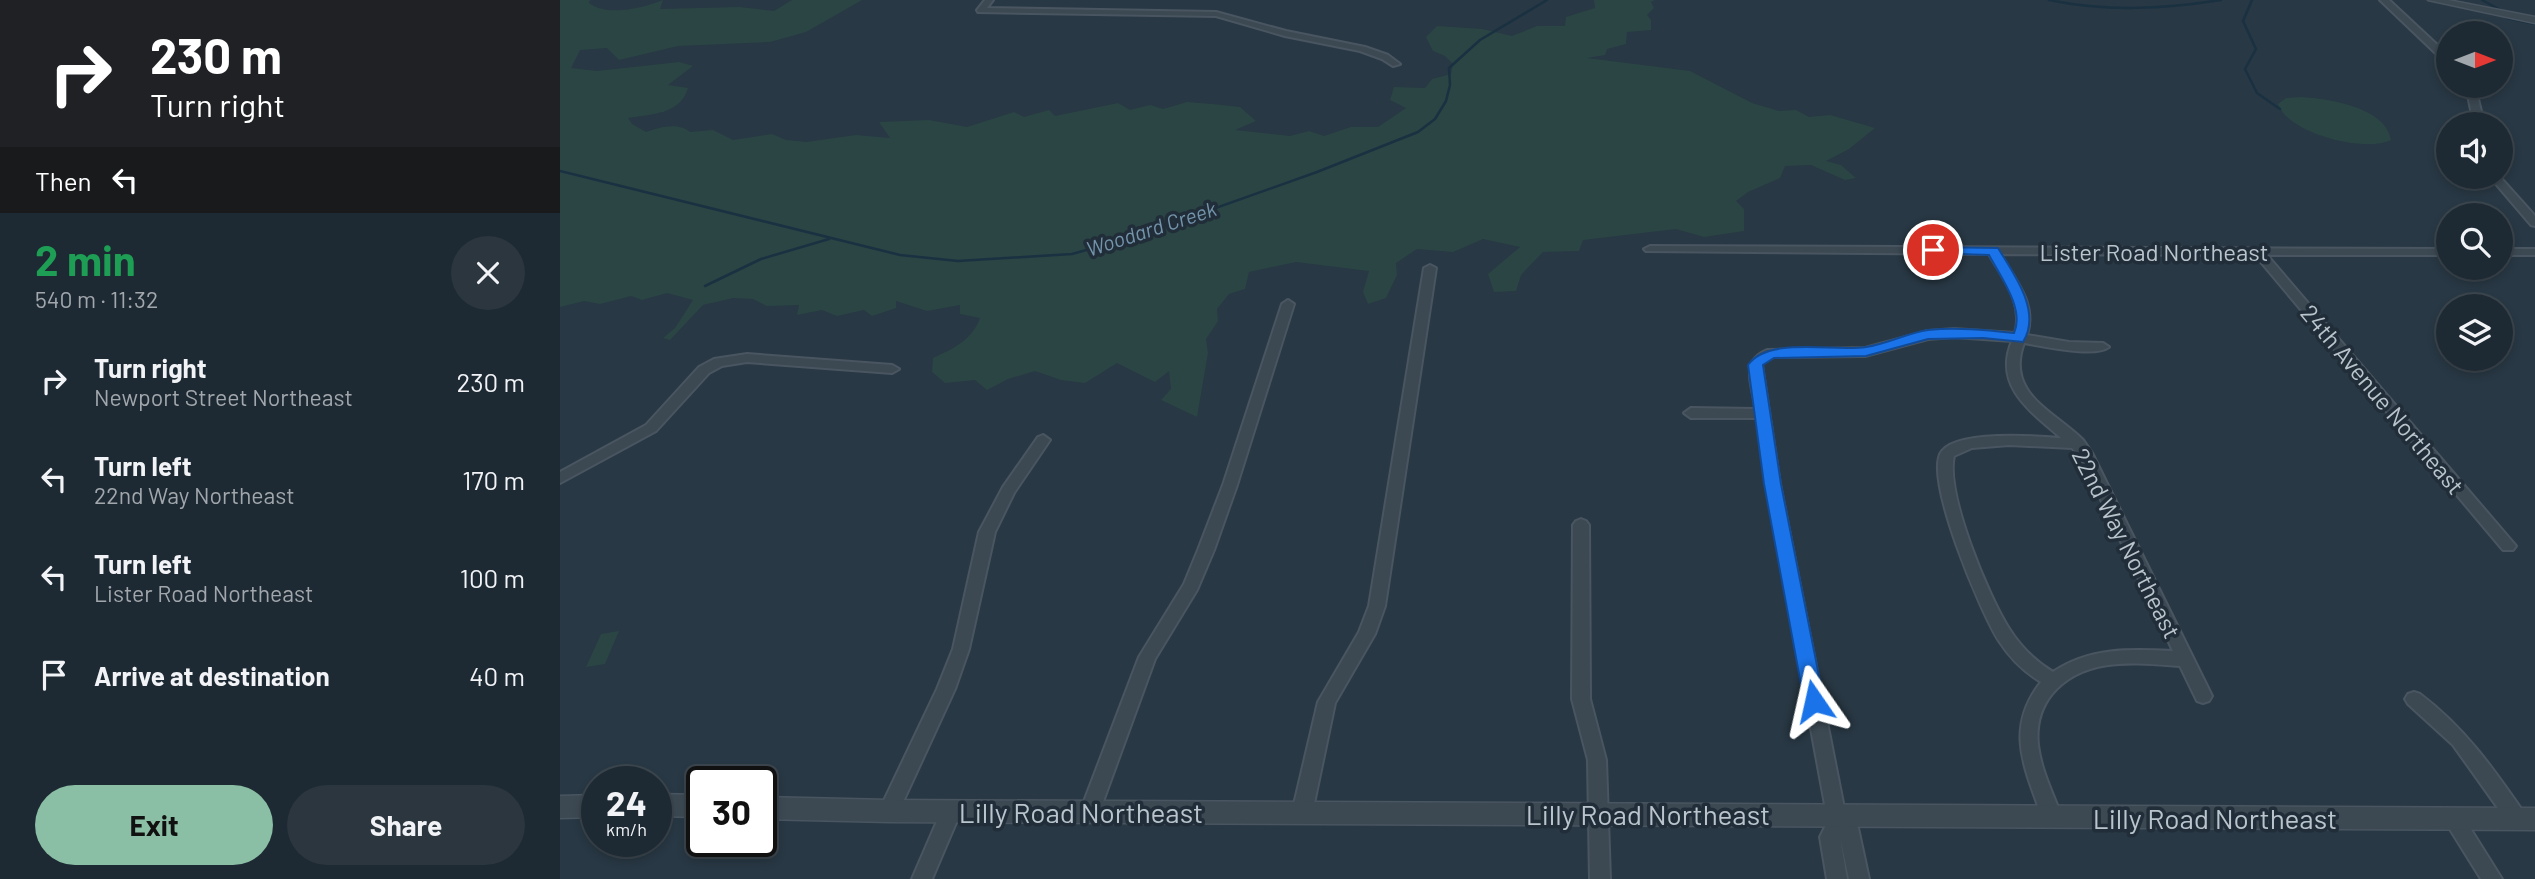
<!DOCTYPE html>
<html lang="en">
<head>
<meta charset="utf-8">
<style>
  :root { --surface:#1e2a33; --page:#2b363f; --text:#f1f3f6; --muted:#a1a7ac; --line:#3c464e; --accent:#8abfa5 }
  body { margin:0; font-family:Barlow,sans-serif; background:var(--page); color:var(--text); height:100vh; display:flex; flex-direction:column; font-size:26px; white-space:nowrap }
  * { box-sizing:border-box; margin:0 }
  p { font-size:23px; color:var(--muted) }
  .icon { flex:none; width:38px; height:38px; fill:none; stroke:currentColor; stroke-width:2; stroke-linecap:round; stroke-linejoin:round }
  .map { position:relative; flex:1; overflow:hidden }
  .details { display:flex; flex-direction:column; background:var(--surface); width:560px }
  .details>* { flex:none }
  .top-card { background:#202124; color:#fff; overflow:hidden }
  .needle { width:46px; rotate:90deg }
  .controls { position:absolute; left:1876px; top:21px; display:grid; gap:14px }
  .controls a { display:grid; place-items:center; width:77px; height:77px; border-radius:50%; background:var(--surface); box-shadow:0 4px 10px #0003,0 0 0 2px var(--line); font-size:35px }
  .speed { position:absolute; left:21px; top:766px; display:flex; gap:14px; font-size:35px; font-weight:700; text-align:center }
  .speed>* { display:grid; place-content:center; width:91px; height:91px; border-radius:50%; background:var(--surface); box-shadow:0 4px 10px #0003,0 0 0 2px var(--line); line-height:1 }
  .speed small { font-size:18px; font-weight:400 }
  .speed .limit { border:4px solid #111; border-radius:10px; background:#fff; color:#111 }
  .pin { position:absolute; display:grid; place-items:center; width:60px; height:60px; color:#fff; margin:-30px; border:4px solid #fff; border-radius:50%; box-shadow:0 2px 7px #0007 }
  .me { position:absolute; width:77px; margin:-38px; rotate:349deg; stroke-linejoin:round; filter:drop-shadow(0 0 5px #0008) }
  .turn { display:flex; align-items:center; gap:24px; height:147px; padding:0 35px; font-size:32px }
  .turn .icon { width:91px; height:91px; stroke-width:2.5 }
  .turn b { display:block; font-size:49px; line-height:60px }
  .then { display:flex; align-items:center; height:66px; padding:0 35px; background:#0003; gap:14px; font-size:26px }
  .round { display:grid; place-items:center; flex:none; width:74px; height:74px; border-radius:37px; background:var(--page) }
  .headline { display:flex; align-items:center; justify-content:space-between; height:119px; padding:0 35px }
  h1 { font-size:42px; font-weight:700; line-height:52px; color:#1e9e55 }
  .primary-button { display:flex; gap:14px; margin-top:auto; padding:14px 35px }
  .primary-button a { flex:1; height:80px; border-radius:42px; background:var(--accent); color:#111; font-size:28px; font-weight:700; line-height:80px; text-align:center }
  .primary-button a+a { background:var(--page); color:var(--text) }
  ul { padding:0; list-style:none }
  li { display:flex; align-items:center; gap:21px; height:98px; padding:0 35px }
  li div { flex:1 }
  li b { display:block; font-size:26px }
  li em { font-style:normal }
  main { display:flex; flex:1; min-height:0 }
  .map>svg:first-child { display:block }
</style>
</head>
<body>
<main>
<section class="details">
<div class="top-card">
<div class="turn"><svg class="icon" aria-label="right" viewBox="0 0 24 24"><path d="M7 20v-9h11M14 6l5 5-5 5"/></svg><div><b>230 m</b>Turn right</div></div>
<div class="then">Then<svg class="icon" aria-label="left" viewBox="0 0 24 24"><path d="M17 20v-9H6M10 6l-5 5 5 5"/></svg></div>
</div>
<div class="headline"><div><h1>2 min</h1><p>540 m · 11:32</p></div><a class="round"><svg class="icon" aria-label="close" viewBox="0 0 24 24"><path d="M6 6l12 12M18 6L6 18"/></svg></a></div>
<ul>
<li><svg class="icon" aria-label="right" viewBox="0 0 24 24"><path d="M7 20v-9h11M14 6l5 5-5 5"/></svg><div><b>Turn right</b><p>Newport Street Northeast</p></div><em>230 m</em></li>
<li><svg class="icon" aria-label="left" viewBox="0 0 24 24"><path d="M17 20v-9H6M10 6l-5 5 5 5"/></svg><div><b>Turn left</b><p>22nd Way Northeast</p></div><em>170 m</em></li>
<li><svg class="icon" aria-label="left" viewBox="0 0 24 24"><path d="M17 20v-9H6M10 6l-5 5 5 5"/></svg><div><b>Turn left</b><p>Lister Road Northeast</p></div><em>100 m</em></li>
<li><svg class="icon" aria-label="arrive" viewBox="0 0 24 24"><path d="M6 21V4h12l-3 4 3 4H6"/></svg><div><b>Arrive at destination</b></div><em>40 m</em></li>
</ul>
<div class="primary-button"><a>Exit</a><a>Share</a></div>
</section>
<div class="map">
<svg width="1975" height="879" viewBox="0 0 1975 879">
  <rect width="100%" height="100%" fill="#283844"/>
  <path fill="#2a4544" d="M0,0H30L29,3C48,17 83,8 103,0L100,9L179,7L214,11L232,0H302L246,32L210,42L118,46L59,60L47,48L20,50L11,68L37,71L119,62L133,66L108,85L128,88C120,115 91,114 68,118L72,124L86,132C100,127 118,122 130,132L153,130L173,140L212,134L226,140L246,142L296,135L330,138L319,122L369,120L407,127L454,112L464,117L489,110L495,116L558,103L570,110L590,105L603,109L627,102L652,104L680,107L696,121L675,130L730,136L749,131L764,136L791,127H818L846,108L830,100L834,87L865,88L872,79L891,74L893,64L885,56L873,51L866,37L877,26L922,29L952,36L977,26H1005L1006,17L1035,8L1034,0H1095L1091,2L1094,8L1087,15L1091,20V30L1067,32L1066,44L1047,49L1045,55L1027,58L1130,71L1192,103L1219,111L1236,110L1249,117L1270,115L1315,128L1289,149L1266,161L1281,165L1296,178L1285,180L1251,165L1225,166L1220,178L1188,192L1176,201L1184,209V231L1144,237L1116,229L1023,240L1019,251L983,252L961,275L956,291L934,292L928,274L960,247L923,239L893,252L857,249L836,263L837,275L826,298L808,304L803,292L809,271L736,262L689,272L685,289L669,294L657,309L658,321L646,339L648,353L637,417L601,400L611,389L609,371L595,382L557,363L525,383L501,380L475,371L448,379L427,390L415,380L385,383L372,372L373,358C393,349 412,340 420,318L400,314V305L367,311L336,301V308L312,316L304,310L277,316L262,310L237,315L239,305L207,306L193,299L173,298L143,305L110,340L103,338L115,328L133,300L107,293L82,300L71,296L40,304L24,301L0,307Z
    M1742,97C1769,99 1826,107 1831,140C1805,153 1728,134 1718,104L1726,98Z
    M59,631L45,664L26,667L41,634Z"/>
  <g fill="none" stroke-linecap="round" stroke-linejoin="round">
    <path stroke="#1a3142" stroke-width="2.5" d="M1489,0C1547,12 1603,9 1661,0
      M1692,0L1683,21L1696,49L1685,69L1697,93L1720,109
      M1922,0L1944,12
      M1947,18L1975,24
      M0,171L340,255L398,261L512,254L577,236L757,172L858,132L875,119L886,101L890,85L889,68L920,40L987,0
      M145,286L201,259L269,239"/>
    <g stroke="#495560" stroke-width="4">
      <path id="minor" d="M425,0H433L427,8L656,12L726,31L805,47L828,55L840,64L833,66L822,59L800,51L725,36L656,16L418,12L417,10Z
        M1820,0H1829L1888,55V63L1885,62Z
        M1906,86H1915L1924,124H1914Z
        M1930,177H1940L1975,216V226L1971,225Z
        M1090,246L1888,249V255H1707L1956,546L1953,550H1943L1695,255L1440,254C1455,279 1477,304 1467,335L1509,342L1543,343L1549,347C1535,358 1483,346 1464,343C1445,393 1493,411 1522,439C1525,442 1529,449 1532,453L1652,696L1649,701L1643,703L1637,701L1620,666C1576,663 1524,656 1492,694C1480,709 1476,725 1478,745C1481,770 1493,794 1502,817L1499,823L1492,826L1485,823L1482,817C1465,768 1444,729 1481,682C1464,672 1450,658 1439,641C1422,615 1362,475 1382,451C1399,430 1476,436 1501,438C1470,411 1433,386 1452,341L1394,337L1368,339L1305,356L1214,357L1205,361L1202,365L1220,484L1285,813L1295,822L1298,828L1309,879H1289L1280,837L1287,879H1267L1260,837L1268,821L1206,484L1197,418H1131L1124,413L1131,408L1196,409C1192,385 1180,361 1207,350L1305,348L1368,331L1394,329L1455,333C1464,303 1443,279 1429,254L1086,251L1084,249ZM1449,445L1512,448L1521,458L1613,651C1570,649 1530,647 1493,672C1475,661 1461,647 1450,630C1429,598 1385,493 1394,456L1412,448Z
        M1941,249H1975V255H1941Z
        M870,265L876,268L825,606L815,634L775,703L752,813L749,819L742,822L735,819L732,813L758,702L799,632L809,606L864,268Z
        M728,300L734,304L677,485L654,550L637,590L595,659L537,818L530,821L523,818L520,812L579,657L624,584L638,550L663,485L722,304Z
        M187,354L332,365L339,369L332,373L187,362L162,366L149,373L96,431L0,483V472L86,425L139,367L154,359Z
        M483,435L490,440L454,493L435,532L409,649L395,689L336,817L329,820L322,817L319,811L377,689L393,649L419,532L443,487L478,437Z
        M1021,519L1026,521L1029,525L1030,699L1046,760L1050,879H1030L1028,760L1012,699L1013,525L1016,521Z
        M1854,692L1860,694C1904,727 1933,768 1964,813L1967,819L1964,825L1957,828L1950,825L1893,745L1848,704L1845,699L1848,694Z
        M391,802L398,805L401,811L372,879H352L384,805Z
        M1893,809L1900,812L1942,879H1921L1883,818L1886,812Z"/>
    </g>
    <g stroke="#495560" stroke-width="3">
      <path id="tertiary" d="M1868,0H1888L1975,17V23Z
        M96,794L142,795V817L96,816Z
        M37,795V817L0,818V796Z
        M201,797L329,800L1975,808V830L329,822L201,819Z"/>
    </g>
    <use href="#minor" fill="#3c4953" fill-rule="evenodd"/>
    <use href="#tertiary" fill="#3c4953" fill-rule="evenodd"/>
  </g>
  <path fill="#1a73e8" stroke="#114b97" stroke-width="2" d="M1373,247L1438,248C1454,274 1482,312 1463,342L1423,338L1368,339L1306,356L1214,358L1203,365L1221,484L1264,701L1261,707L1254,709L1247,707L1244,701L1204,484L1188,365C1208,336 1274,352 1306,347C1327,344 1347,333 1368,330C1396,327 1426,330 1454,333C1465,309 1440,276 1429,255L1368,253V248Z"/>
  <g text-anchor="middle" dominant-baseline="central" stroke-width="7" stroke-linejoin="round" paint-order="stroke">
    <g font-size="21" font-style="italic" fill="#7494ab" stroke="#212e39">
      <text transform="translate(591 228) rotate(-18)">Woodard Creek</text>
    </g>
    <g font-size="24" fill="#bac4cd" stroke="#212e39">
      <text x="1594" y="251">Lister Road Northeast</text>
      <text transform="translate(1823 399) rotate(50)">24th Avenue Northeast</text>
      <text transform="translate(1567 543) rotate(63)">22nd Way Northeast</text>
    </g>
    <g font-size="28" fill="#bac4cd" stroke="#212e39">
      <text x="521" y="812">Lilly Road Northeast</text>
      <text x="1088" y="814">Lilly Road Northeast</text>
      <text x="1655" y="818">Lilly Road Northeast</text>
    </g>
  </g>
</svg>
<div class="controls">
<a><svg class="needle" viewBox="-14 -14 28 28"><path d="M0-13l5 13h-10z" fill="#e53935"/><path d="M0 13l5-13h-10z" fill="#a1a7ac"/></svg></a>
<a><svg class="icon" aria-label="sound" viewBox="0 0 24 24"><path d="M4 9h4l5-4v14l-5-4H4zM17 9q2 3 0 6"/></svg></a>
<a><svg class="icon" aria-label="search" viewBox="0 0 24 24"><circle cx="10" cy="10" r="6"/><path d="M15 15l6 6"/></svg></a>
<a><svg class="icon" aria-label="layers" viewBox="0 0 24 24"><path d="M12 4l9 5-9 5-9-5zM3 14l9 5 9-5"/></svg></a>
</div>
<div class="speed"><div>24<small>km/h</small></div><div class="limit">30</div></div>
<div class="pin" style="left:1373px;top:250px;background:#d93025"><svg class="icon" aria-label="arrive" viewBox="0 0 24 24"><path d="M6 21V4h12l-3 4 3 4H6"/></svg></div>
<svg class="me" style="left:1254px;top:701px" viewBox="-20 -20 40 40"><path d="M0-17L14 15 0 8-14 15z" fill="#1a73e8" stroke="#fff" stroke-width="4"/></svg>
</div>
</main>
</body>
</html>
